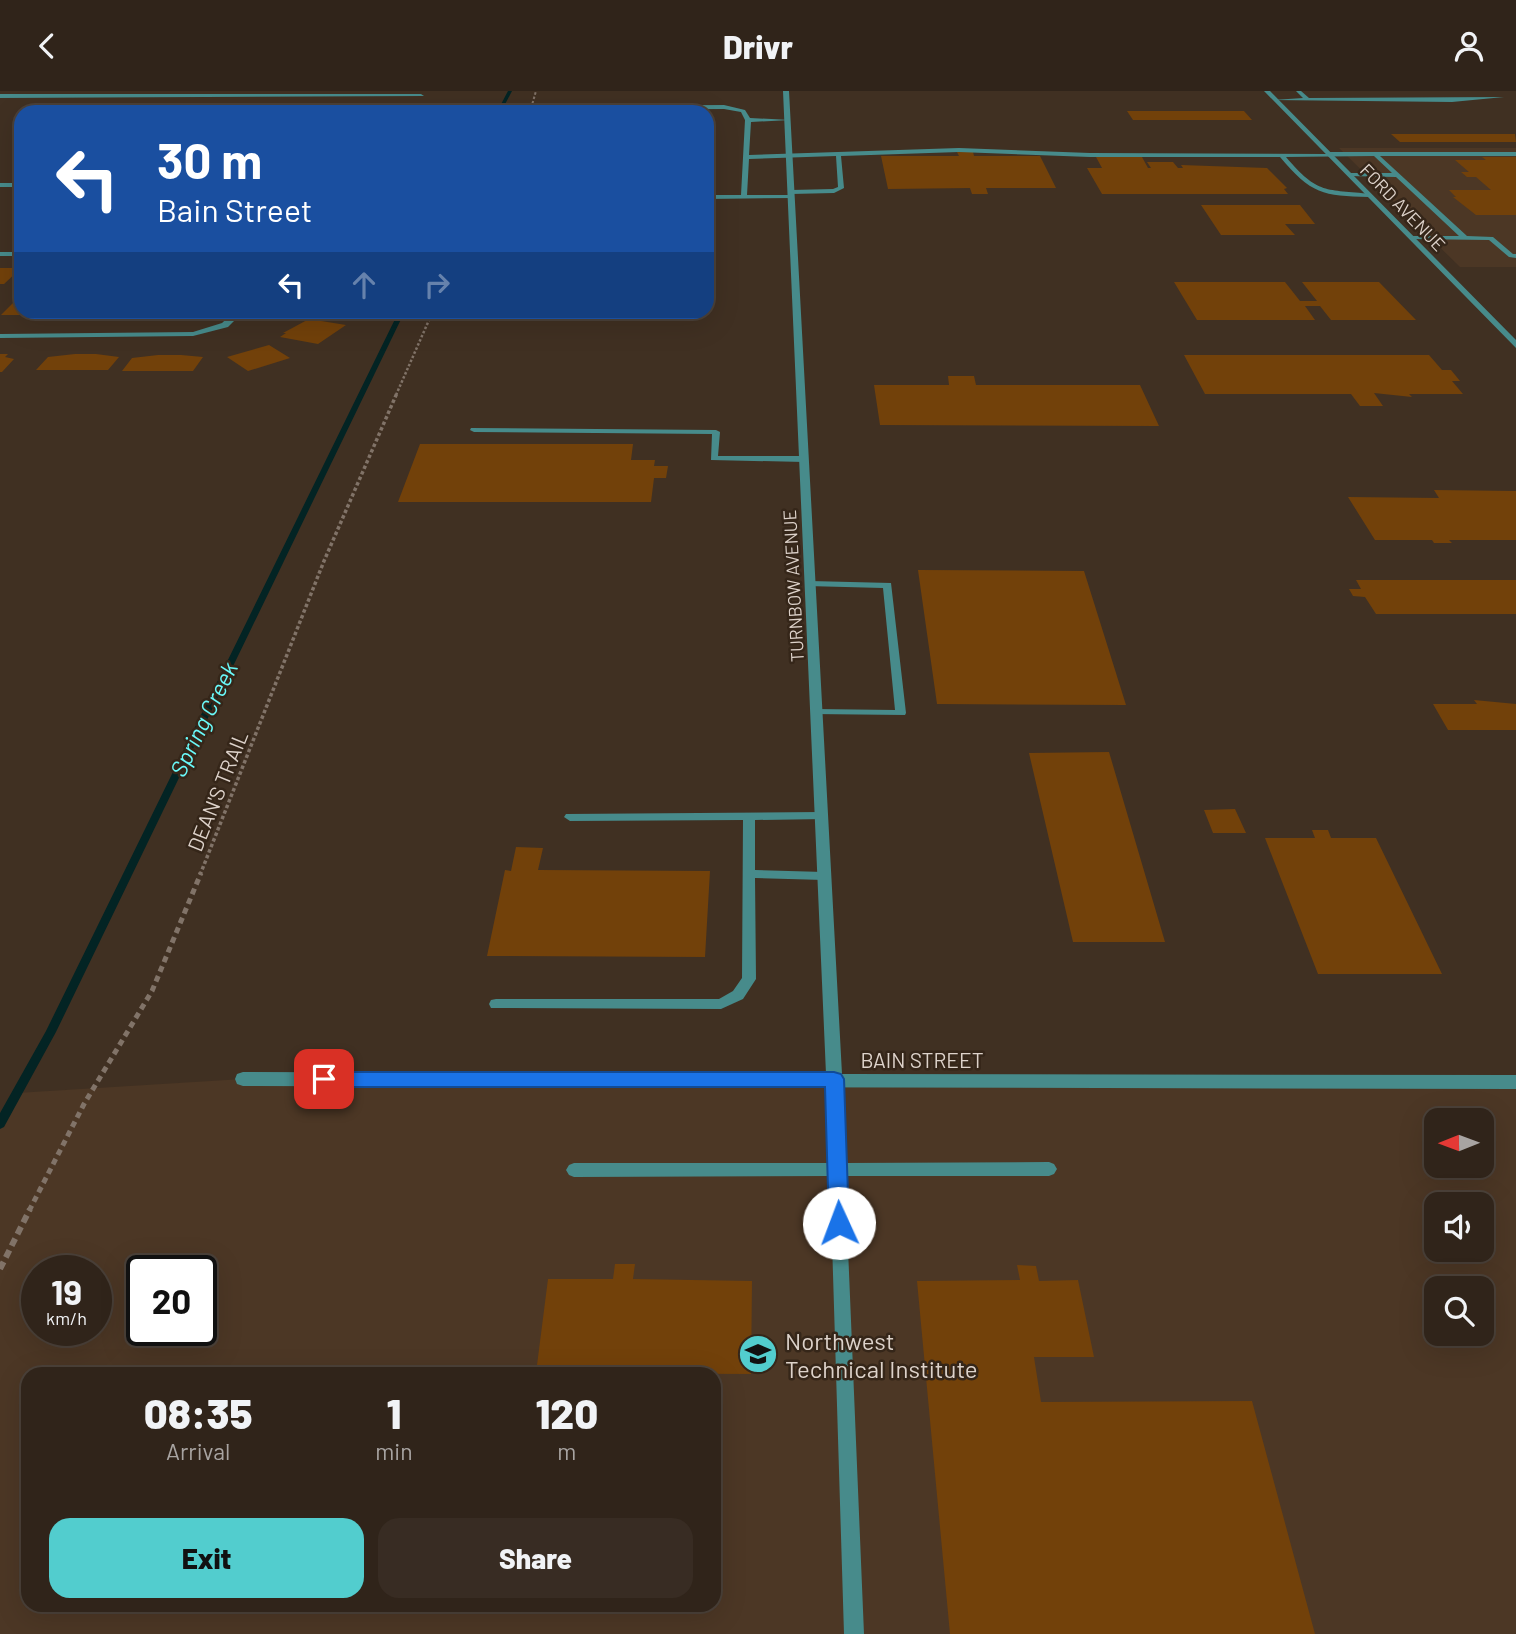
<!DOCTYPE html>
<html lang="en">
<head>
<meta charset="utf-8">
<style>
  :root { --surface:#30241a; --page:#382c23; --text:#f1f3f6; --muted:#a8a4a2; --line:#4b4139; --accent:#52cdce }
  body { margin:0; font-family:Barlow,sans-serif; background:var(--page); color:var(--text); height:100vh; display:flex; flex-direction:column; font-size:26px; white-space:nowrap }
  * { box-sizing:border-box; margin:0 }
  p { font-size:23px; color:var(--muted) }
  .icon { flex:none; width:38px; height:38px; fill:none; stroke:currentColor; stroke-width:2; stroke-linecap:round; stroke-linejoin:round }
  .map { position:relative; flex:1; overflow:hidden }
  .panel { position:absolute; left:21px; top:1276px; width:700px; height:245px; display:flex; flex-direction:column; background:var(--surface); border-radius:21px; box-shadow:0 7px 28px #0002,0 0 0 2px var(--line) }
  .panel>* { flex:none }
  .hud { position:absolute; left:14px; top:14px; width:700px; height:214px; border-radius:21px; box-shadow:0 7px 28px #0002,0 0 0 2px var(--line); background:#1a4fa0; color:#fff; overflow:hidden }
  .needle { width:46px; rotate:269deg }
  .buttons { position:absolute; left:1424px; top:1017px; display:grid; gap:14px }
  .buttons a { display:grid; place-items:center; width:70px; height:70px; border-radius:14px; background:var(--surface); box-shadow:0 7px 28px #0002,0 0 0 2px var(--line); font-size:35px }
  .speed { position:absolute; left:21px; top:1164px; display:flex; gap:14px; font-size:35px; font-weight:700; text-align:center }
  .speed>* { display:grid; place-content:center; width:91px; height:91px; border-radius:50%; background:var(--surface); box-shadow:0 7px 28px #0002,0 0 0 2px var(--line); line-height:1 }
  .speed small { font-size:18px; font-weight:400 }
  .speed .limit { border:4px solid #111; border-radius:10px; background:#fff; color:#111 }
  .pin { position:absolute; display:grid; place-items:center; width:60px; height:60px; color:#fff; margin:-30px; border-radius:14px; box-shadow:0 4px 10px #0006 }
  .me { position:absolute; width:77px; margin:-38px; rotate:358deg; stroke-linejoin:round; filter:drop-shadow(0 0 5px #0008) }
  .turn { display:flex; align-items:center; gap:24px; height:147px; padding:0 28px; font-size:32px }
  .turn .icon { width:91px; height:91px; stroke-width:2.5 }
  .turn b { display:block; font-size:49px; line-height:60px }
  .lanes { display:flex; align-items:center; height:66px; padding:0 28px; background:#0003; justify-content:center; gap:35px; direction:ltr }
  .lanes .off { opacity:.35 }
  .eta { display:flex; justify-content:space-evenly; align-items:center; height:119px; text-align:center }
  .eta b { font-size:42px; font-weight:800; line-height:49px }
  .primary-button { display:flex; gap:14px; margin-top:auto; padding:14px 28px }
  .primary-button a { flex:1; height:80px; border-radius:21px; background:var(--accent); color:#111; font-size:28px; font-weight:800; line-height:80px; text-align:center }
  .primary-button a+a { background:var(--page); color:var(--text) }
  header { display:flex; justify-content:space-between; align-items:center; height:91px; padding:0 28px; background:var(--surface); font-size:32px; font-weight:800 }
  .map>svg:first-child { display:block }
</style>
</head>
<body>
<header><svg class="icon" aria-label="back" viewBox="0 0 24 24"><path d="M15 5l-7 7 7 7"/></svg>Drivr<svg class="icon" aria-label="person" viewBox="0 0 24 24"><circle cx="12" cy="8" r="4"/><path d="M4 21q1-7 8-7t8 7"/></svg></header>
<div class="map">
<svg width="1516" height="1543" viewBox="0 0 1516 1543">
  <rect width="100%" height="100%" fill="#403022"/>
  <path fill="#4c3725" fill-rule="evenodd" d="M1339,57H1516V176H1460Z
    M243,988L1516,991V1543H0V1033L17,1002ZM1437,1029H1482V1074H1437ZM1437,1113H1482V1158H1437ZM37,1180H96V1239H37ZM142,1180H201V1239H142ZM1437,1197H1482V1242H1437ZM28,1283H714V1514H28Z"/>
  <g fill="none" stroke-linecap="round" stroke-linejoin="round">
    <path fill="#032424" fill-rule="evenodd" d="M508,0H512L501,21H497Z
      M399,220H405L56,941L4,1036L0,1038V1022L46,940Z"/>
  </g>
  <path fill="#72410a" d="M162,13H191L185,20L156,19Z
    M208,13H238L231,20L202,19Z
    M266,13H294L289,19H261Z
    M333,13L329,19H301L304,14Z
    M357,13H374L370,19L341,18L345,14Z
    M414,13L411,18H382L385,14Z
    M1127,20H1244L1252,29H1133Z
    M1391,43H1515L1516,51H1400Z
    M957,61H973L974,65H1040L1056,97H986L988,103H972L970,97L888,98L881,65H959Z
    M1096,66H1142L1148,77H1151L1147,71H1173L1178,77H1183L1181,74L1267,77L1287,97L1284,98L1288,103H1102L1087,77H1102Z
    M1482,66H1516V124H1476L1453,106H1456L1449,99H1491L1476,86H1467L1461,81H1469L1455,69H1486Z
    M1201,114H1300L1315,133H1285L1295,144H1221Z
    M0,177H12L20,178L4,193H0Z
    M1174,191H1285L1300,210H1317L1302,191H1379L1416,229H1331L1320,215H1305L1315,229H1197Z
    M18,207H21V220H54L50,224H1Z
    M81,220H131L128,224L103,225L78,224Z
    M309,228L346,234L318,253L280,246L286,242H283Z
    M269,254L290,267L248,280L227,266Z
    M0,263H8L5,266L14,268L2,281H0Z
    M75,263H96L119,266L108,279H36L48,266Z
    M158,264H181L203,266L193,280H122L132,267Z
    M1184,264H1429L1442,279H1451L1460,290H1452L1463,303H1409L1412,306L1374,302L1383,315H1360L1351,303H1205Z
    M948,285H974L976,294H1140L1159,335L880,334L874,294H949Z
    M420,353H633L631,369H655L654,375H668L666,387H654L651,411H398Z
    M1434,399L1516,400V449H1449L1452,452H1434L1432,449H1375L1348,406L1439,407Z
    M918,479L1084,480L1126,614L937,613Z
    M1356,489H1516V523H1376L1365,506L1353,505L1349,498H1361Z
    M1474,609L1516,613V639H1448L1433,613H1477Z
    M1109,661L1165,851H1073L1029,662Z
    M1235,718L1246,742H1213L1204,719Z
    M1312,739H1328L1331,747H1376L1442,883H1318L1265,747H1315Z
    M516,756L543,757L538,779L710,780L705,866L487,865L505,779L511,780Z
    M615,1173H635L633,1188L752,1190L751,1283L536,1282L548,1188H613Z
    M1017,1174L1036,1175L1039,1190L1078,1189L1094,1266H1034L1041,1311L1252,1310L1315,1543H950L917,1190L1020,1189Z"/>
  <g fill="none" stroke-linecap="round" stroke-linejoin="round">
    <path stroke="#817368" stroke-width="2" stroke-dasharray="2.5 2" stroke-linecap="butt" d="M530,21L536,0"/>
    <path stroke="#817368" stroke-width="2.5" stroke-dasharray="2.5 2" stroke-linecap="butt" d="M396,304L433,220"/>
    <path stroke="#817368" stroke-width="3.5" stroke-dasharray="3.5 2.5" stroke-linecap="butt" d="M200,784L324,470L397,302"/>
    <path stroke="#817368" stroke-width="5" stroke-dasharray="6 4.5" stroke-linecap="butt" d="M29,1120L84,1013L152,900L201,782"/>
    <path stroke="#817368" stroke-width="6" stroke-dasharray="8 5" stroke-linecap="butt" d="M0,1178L30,1118"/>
    <path fill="#478b8b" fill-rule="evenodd" d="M1296,0H1301L1309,7L1504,6L1452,11L1273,9L1303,7Z
      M724,14L745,19L750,27L790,29L751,31L749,64L959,57L1090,62L1326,63L1329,61H1516V65H1380L1467,145L1493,146L1513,163H1516V167L1509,166L1489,149L1409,148L1411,145H1459L1396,86L1348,85L1350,82H1392L1374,65L1286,66C1318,104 1326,98 1371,103L1369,106C1323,105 1311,103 1280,66H1090L959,61L841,65L844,97L834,102L791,103L788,101L791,99L833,98L838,96L836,65L749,68L747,104H791L793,107L707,108V104H741L745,29L741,21L724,18L569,19L549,21L569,15Z
      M471,337L716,339L720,341L718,365H804L808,368L804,371L711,369L712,343L474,341L470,339Z
      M810,490L891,492L906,622L905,624L812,623L811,621L812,619L816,618L895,619L883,497L807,495V491Z
      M821,721L827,725L825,728L755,729V779L824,781L830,785L824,789L755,787L756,888L743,908L721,918L491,917L489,913L491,909L496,908H719L733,900L742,887L743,729L570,730L564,726L566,723Z
      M834,982L839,984L841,988L845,1072L1049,1071L1054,1073L1057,1078L1054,1083L1049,1085H845L864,1543H844L830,1085L574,1086L569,1084L566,1079L569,1074L574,1072H829L827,988L829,984Z"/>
    <path fill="#478b8b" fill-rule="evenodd" d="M783,0H789L842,983L1516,984V998L243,995L237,993L235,988L237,983L243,981L826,983Z
      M1264,0H1270L1516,249V257Z
      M0,3H421L424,5L0,7Z
      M0,92H21V96H0Z
      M0,161H21V165H0Z
      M235,220H244L228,236L193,245L0,247V243L193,241L222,232Z"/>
  </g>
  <path fill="#1a73e8" stroke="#114b97" stroke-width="2" d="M324,981H834L841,983L844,988L849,1132L847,1138L839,1141L832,1138L829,1132L825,996H324L317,994L314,988L317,983Z"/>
  <defs>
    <g id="university-disc" transform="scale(2.0125)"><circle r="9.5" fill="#52cdce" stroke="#352619"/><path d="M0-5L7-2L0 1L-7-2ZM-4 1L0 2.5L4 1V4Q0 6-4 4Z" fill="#111"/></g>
  </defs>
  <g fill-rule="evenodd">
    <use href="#university-disc" x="758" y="1263"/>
  </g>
  <g text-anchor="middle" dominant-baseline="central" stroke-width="5" stroke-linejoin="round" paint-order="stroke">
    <g font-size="18" fill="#ddd2ca" stroke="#352619">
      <text transform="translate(1403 116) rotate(46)">FORD AVENUE</text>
      <text transform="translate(793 495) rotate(-93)">TURNBOW AVENUE</text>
    </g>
    <g font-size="21" fill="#ddd2ca" stroke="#352619">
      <text transform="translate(217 700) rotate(-68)">DEAN'S TRAIL</text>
      <text x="922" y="968">BAIN STREET</text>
    </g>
    <g font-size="23" font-style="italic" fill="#6afafa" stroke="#352619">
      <text transform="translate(203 628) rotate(-64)">Spring Creek</text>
    </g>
    <g font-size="24" fill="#ddd2ca" stroke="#352619" text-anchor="start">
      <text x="785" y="1249">Northwest<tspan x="785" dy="28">Technical Institute</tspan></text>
    </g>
  </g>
</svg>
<div class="buttons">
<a><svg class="needle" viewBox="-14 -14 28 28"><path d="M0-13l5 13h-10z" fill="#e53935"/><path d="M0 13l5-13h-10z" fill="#a8a4a2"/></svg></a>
<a><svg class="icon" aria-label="sound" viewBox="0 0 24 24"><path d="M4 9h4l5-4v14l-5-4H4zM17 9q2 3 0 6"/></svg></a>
<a><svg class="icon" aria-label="search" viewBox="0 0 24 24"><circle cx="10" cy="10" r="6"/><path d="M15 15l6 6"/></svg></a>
</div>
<div class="speed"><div>19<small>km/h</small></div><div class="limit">20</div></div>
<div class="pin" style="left:324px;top:988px;background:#d93025"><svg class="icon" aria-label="arrive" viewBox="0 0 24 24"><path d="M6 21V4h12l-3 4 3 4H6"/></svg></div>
<svg class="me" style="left:839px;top:1132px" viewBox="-20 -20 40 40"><circle r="19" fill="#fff"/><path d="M0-13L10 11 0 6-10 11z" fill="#1a73e8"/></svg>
<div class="hud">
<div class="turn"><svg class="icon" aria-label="left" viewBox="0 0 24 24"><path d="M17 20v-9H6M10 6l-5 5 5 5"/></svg><div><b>30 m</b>Bain Street</div></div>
<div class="lanes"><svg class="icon" aria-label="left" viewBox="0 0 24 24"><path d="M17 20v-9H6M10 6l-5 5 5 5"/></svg><svg class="icon off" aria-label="ahead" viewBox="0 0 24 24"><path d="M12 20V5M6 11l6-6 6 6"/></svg><svg class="icon off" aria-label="right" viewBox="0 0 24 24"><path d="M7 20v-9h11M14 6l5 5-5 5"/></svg></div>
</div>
<section class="panel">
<div class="eta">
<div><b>08:35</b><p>Arrival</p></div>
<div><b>1</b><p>min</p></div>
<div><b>120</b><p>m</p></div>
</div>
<div class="primary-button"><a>Exit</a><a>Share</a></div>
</section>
</div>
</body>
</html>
